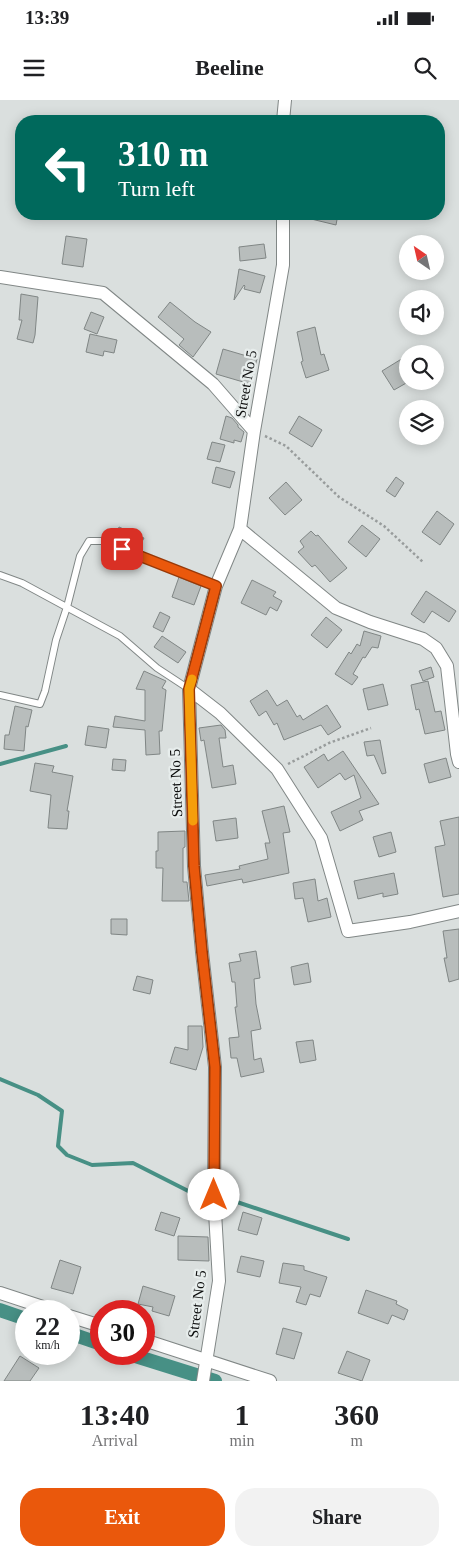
<!DOCTYPE html>
<html lang="en">
<head>
<meta charset="utf-8">
<style>
  :root { --surface:#fff; --page:#f2f2f2; --text:#202124; --muted:#757577; --accent:#ea580c }
  body { margin:0; font-family:"Times New Roman",serif; background:var(--page); color:var(--text); height:100vh; display:flex; flex-direction:column; font-size:19px; white-space:nowrap }
  * { box-sizing:border-box; margin:0 }
  p { font-size:16px; color:var(--muted) }
  .icon { flex:none; width:28px; height:28px; fill:none; stroke:currentColor; stroke-width:2; stroke-linecap:round; stroke-linejoin:round }
  .map { position:relative; height:1281px; overflow:hidden }
  .details { display:flex; flex-direction:column; background:var(--surface); flex:1 }
  .details>* { flex:none }
  .guide { position:absolute; left:15px; top:15px; width:430px; height:105px; border-radius:20px; box-shadow:0 2px 12px #0003; background:#00695c; color:#fff; overflow:hidden }
  .needle { width:32px; rotate:326deg }
  .buttons { position:absolute; left:399px; top:135px; display:grid; gap:10px }
  .buttons a { display:grid; place-items:center; width:45px; height:45px; border-radius:50%; background:var(--surface); box-shadow:0 2px 12px #0003; font-size:25px }
  .speed { position:absolute; left:15px; top:1200px; display:flex; gap:10px; font-size:25px; font-weight:700; text-align:center }
  .speed>* { display:grid; place-content:center; width:65px; height:65px; border-radius:50%; background:var(--surface); box-shadow:0 2px 12px #0003; line-height:1 }
  .speed small { font-size:12px; font-weight:400 }
  .speed .limit { border:8px solid #d22; background:#fff; color:#111 }
  .pin { position:absolute; display:grid; place-items:center; width:42px; height:42px; color:#fff; margin:-21px; border-radius:10px; box-shadow:0 2px 8px #0006 }
  .me { position:absolute; width:55px; margin:-28px; rotate:0deg; stroke-linejoin:round; filter:drop-shadow(0 0 4px #0008) }
  .turn { display:flex; align-items:center; gap:18px; height:105px; padding:0 20px; font-size:22px }
  .turn .icon { width:65px; height:65px; stroke-width:2.5 }
  .turn b { display:block; font-size:35px; line-height:42px }
  .eta { display:flex; justify-content:space-evenly; align-items:center; height:85px; text-align:center }
  .eta b { font-size:30px; font-weight:700; line-height:35px }
  .button { display:flex; gap:10px; margin-top:auto; padding:10px 20px }
  .button a { flex:1; height:58px; border-radius:20px; background:var(--accent); color:#fff; font-size:20px; font-weight:700; line-height:58px; text-align:center }
  .button a+a { background:var(--page); color:var(--text) }
  .status { display:flex; justify-content:space-between; align-items:center; height:35px; padding:0 25px; background:var(--surface); direction:ltr }
  .status svg { height:14px; fill:currentColor }
  header { display:flex; justify-content:space-between; align-items:center; height:65px; padding:0 20px; background:var(--surface); font-size:22px; font-weight:700 }
  .map>svg:first-child { display:block }
</style>
</head>
<body>
<div class="status"><b>13:39</b><svg viewBox="0 0 49 12"><path d="M0 12V9h3v3zM5 12V6h3v6zM10 12V3h3v9zM15 12V0h3v12zM26 1h20v11H26zM47 4h2v5h-2z"/></svg></div>
<header><svg class="icon" aria-label="menu" viewBox="0 0 24 24"><path d="M4 6h16M4 12h16M4 18h16"/></svg>Beeline<svg class="icon" aria-label="search" viewBox="0 0 24 24"><circle cx="10" cy="10" r="6"/><path d="M15 15l6 6"/></svg></header>
<div class="map">
<svg width="459" height="1281" viewBox="0 0 459 1281">
  <rect width="100%" height="100%" fill="#dadfde"/>
  <g fill="none" stroke-linecap="round" stroke-linejoin="round">
    <path stroke="#479085" stroke-width="4" d="M0,664L66,646
      M0,979L38,995L62,1011L58,1046L67,1055L92,1065L133,1063L206,1100
      M225,1098L348,1139"/>
    <path stroke="#479085" stroke-width="14" d="M0,1210L26,1219
      M69,1233L101,1244
      M129,1254L215,1281"/>
  </g>
  <path fill="#b8bdbc" stroke="#808685" d="M307,114H338L336,125L307,118Z
    M66,136L87,139L83,167L62,164Z
    M264,144L266,158L240,161L239,147Z
    M239,169L265,176L260,193L244,189L245,186L244,185L234,200Z
    M21,194L38,197L35,235L33,243L17,239L22,220H19Z
    M170,202L195,222L211,232L193,257L179,245L184,239L158,217Z
    M91,212L104,217L97,234L84,229Z
    M315,227L321,255L324,254L329,270L306,278L301,262L303,261L297,232Z
    M90,234L117,240L114,253L104,251L103,256L86,252Z
    M223,249L257,259L250,284L216,274Z
    M408,255V282L394,290L382,271Z
    M226,316L232,318L238,325V327L244,332L241,342L234,340V343L220,339Z
    M299,316L322,330L312,347L289,333Z
    M212,342L225,345L220,362L207,359Z
    M216,367L235,372L230,388L212,383Z
    M396,377L404,383L395,397L386,391Z
    M286,382L302,400L285,415L269,398Z
    M437,411L454,424L440,445L422,432Z
    M362,425L380,439L366,457L348,442Z
    M119,427L144,438L138,449L114,439Z
    M311,431L316,436L318,435L347,468L330,482L315,465L312,467L298,452L304,447L300,441Z
    M179,477L201,486L194,505L172,497Z
    M252,480L276,492L273,496L282,501L277,511L270,507L266,515L241,503Z
    M426,491L456,511L449,522L432,511L424,523L411,514Z
    M160,512L170,517L163,532L153,527Z
    M326,517L342,530L327,548L311,535Z
    M364,531L381,536L378,548L372,547L365,558L363,557L353,574L358,577L352,585L335,574L349,552L351,554L357,544L360,546Z
    M162,536L186,552L178,563L154,547Z
    M431,567L434,577L423,581L419,571Z
    M144,571L166,581L162,588L166,590L162,631H159L160,654L146,655L145,630L113,627L115,616L145,621V590L136,589Z
    M428,581L435,612L441,611L445,630L425,634L419,609L416,610L411,585Z
    M383,584L388,605L368,610L363,589Z
    M267,590L277,606L287,600L297,617L300,615L303,620L327,605L341,627L328,635L321,625L284,640L277,623L274,625L266,611L259,616L250,601Z
    M15,606L32,610L28,627L26,626L24,651L4,649L5,635H9Z
    M221,625L225,630L226,638H219L223,667L233,665L236,684L212,688L204,640L201,641L199,628Z
    M88,626L109,629L106,648L85,645Z
    M380,640L386,673L382,674L374,655L367,656L364,642Z
    M343,651L379,704L359,711L363,720L340,731L331,712L361,698L354,675L345,680L340,673L318,688L304,667L324,654L328,661Z
    M446,658L451,677L429,683L424,664Z
    M113,659L126,660L125,671L112,670Z
    M35,663L54,666L52,672L73,676L67,711H69L67,729L48,728L51,695L30,691Z
    M284,706L290,732L283,733L289,773L243,783L242,779L207,786L205,775L240,769L239,766L268,759L265,743H270L262,711Z
    M459,717V794L443,797L435,747L445,745L440,721Z
    M236,718L238,738L216,741L213,721Z
    M185,731V747L183,748V782H187L189,801H162L163,768H156V751H158V732Z
    M391,732L396,752L379,757L373,737Z
    M394,773L398,794L383,797V793L358,799L354,781Z
    M315,779L318,801L327,798L331,817L308,822L303,798L295,799L293,783Z
    M111,819H127V835L111,834Z
    M459,829V879L449,882L444,858H447L443,831Z
    M256,851L260,878L254,879L256,904L261,929L251,931L254,960L261,958L264,972L241,977L237,958H231L229,938L239,937L235,907H237L235,882H232L229,863L241,861L239,854Z
    M308,863L311,882L294,885L291,867Z
    M137,876L153,880L150,894L133,890Z
    M188,926H202L203,947L196,970L170,963L175,947L188,950Z
    M313,940L316,960L300,963L296,942Z
    M161,1112L180,1118L174,1136L155,1130Z
    M243,1112L262,1118L257,1135L238,1130Z
    M178,1136L208,1137L209,1161L178,1160Z
    M241,1156L264,1161L260,1177L237,1172Z
    M60,1160L81,1167L73,1194L51,1188Z
    M283,1163L304,1166V1170L327,1177L320,1197L310,1194L306,1205L296,1202L301,1187L279,1183Z
    M143,1186L175,1196L169,1216L152,1211L153,1207L138,1204Z
    M366,1190L397,1201L396,1204L408,1210L404,1220L392,1215L388,1224L358,1213Z
    M283,1228L302,1233L294,1259L276,1254Z
    M347,1251L370,1260L362,1281L338,1273Z
    M20,1256L39,1268L30,1281H4Z"/>
  <g fill="none" stroke-linecap="round" stroke-linejoin="round">
    <g stroke="#818786" stroke-width="8">
      <path id="service" d="M0,475L22,483L120,536L157,568L189,589
        M0,595L40,604L45,591L56,540L67,507L80,456L89,441H104L216,486"/>
    </g>
    <g stroke="#818786" stroke-width="14">
      <path id="minor" d="M283,21L285,0
        M0,177L103,193L213,284L254,331
        M240,429L336,508L370,522L423,539L436,548L447,566L457,654L459,662
        M189,589L220,613L277,669L321,738L348,831L410,822L459,811
        M0,1193L55,1211
        M69,1216L101,1226
        M144,1240L270,1281
        M203,1281L219,1181L214,1095L215,967L202,852L194,766L189,589L216,486L240,429L254,331L283,165V114"/>
    </g>
    <path stroke="#989c9c" stroke-width="2.5" stroke-dasharray="2.5 2.5" stroke-linecap="butt" d="M265,336L286,346L339,397L384,426L424,463
      M288,664L329,643L371,628"/>
    <use href="#service" stroke="#fff" stroke-width="6"/>
    <use href="#minor" stroke="#fff" stroke-width="12"/>
  </g>
  <g fill="none" stroke-linecap="round" stroke-linejoin="round">
    <g stroke="#983908" stroke-width="12">
      <path id="route" d="M122,449L216,486L189,589L194,766L202,852L215,967L214,1095"/>
    </g>
    <use href="#route" stroke="#ea580c" stroke-width="9"/>
    <path stroke="#f59e0b" stroke-width="9" d="M192,579L189,589L193,721"/>
  </g>
  <g text-anchor="middle" dominant-baseline="central" stroke-width="4.5" stroke-linejoin="round" paint-order="stroke">
    <g font-size="15" fill="#0b0c0c" stroke="#e7edec">
      <text transform="translate(246 284) rotate(-80)">Street No 5</text>
      <text transform="translate(176 683) rotate(-92)">Street No 5</text>
      <text transform="translate(197 1204) rotate(-83)">Street No 5</text>
    </g>
  </g>
</svg>
<div class="buttons">
<a><svg class="needle" viewBox="-14 -14 28 28"><path d="M0-13l5 13h-10z" fill="#e53935"/><path d="M0 13l5-13h-10z" fill="#757577"/></svg></a>
<a><svg class="icon" aria-label="sound" viewBox="0 0 24 24"><path d="M4 9h4l5-4v14l-5-4H4zM17 9q2 3 0 6"/></svg></a>
<a><svg class="icon" aria-label="search" viewBox="0 0 24 24"><circle cx="10" cy="10" r="6"/><path d="M15 15l6 6"/></svg></a>
<a><svg class="icon" aria-label="layers" viewBox="0 0 24 24"><path d="M12 4l9 5-9 5-9-5zM3 14l9 5 9-5"/></svg></a>
</div>
<div class="speed"><div>22<small>km/h</small></div><div class="limit">30</div></div>
<div class="pin" style="left:122px;top:449px;background:#d93025"><svg class="icon" aria-label="arrive" viewBox="0 0 24 24"><path d="M6 21V4h12l-3 4 3 4H6"/></svg></div>
<svg class="me" style="left:214px;top:1095px" viewBox="-20 -20 40 40"><circle r="19" fill="#fff"/><path d="M0-13L10 11 0 6-10 11z" fill="#ea580c"/></svg>
<div class="guide">
<div class="turn"><svg class="icon" aria-label="left" viewBox="0 0 24 24"><path d="M17 20v-9H6M10 6l-5 5 5 5"/></svg><div><b>310 m</b>Turn left</div></div>
</div>
</div>
<section class="details">
<div class="eta">
<div><b>13:40</b><p>Arrival</p></div>
<div><b>1</b><p>min</p></div>
<div><b>360</b><p>m</p></div>
</div>
<div class="button"><a>Exit</a><a>Share</a></div>
</section>
</body>
</html>
